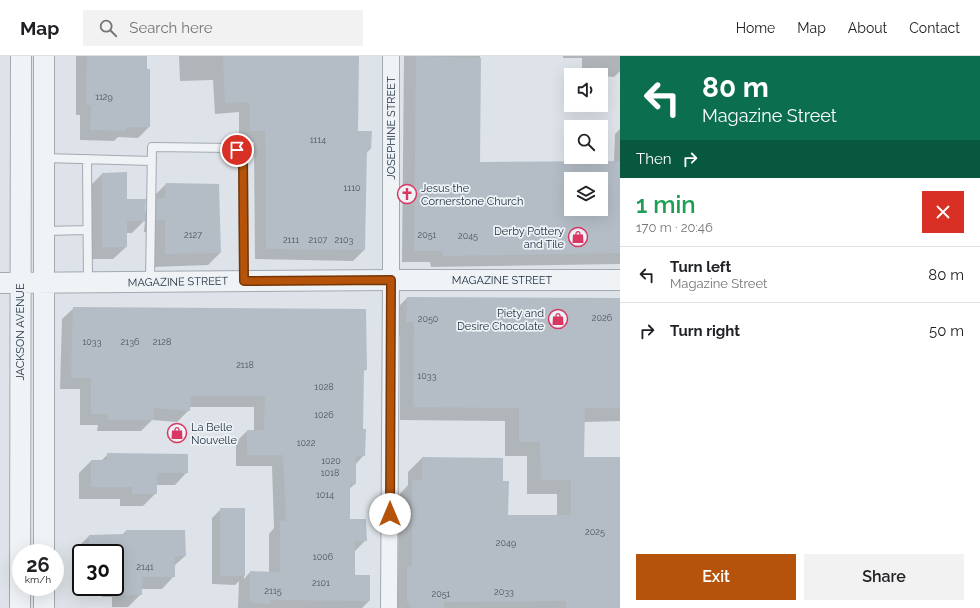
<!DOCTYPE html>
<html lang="en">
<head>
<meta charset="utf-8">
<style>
  :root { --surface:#fff; --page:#f2f2f2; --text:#202124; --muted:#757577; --line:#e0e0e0; --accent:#b45309 }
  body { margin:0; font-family:Raleway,sans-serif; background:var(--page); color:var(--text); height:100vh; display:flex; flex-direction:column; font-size:15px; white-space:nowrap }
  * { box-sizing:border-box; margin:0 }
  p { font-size:13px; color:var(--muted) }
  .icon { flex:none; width:22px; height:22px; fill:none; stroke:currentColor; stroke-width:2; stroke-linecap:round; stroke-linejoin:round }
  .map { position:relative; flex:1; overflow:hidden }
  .panel { display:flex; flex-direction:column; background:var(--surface); width:360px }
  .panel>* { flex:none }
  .hud { background:#0b6e4f; color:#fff; overflow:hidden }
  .fabs { position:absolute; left:564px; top:12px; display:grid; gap:8px }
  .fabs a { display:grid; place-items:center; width:44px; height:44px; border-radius:0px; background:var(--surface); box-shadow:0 4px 16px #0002; font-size:20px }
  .speed { position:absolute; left:12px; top:488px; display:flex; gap:8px; font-size:20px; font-weight:700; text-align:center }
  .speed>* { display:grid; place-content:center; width:52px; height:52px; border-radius:50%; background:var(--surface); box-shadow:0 4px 16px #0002; line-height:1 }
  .speed small { font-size:10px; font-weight:400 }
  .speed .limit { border:2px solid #111; border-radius:6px; background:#fff; color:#111 }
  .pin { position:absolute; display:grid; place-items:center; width:34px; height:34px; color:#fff; margin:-17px; border:2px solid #fff; border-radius:50%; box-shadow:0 1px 4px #0007 }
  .me { position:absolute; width:44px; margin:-22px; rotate:0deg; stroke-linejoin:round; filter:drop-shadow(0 0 3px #0008) }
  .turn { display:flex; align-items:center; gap:14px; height:84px; padding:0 16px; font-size:18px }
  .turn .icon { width:52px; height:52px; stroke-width:2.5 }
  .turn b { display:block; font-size:28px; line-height:34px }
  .then { display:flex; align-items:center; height:38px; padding:0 16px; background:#0003; gap:8px; font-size:15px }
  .round { display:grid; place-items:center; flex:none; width:42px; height:42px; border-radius:0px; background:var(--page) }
  .summary { display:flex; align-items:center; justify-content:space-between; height:68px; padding:0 16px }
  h1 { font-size:24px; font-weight:600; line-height:30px; color:#1e9e55 }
  .action { display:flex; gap:8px; margin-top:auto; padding:8px 16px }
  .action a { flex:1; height:46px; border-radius:0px; background:var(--accent); color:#fff; font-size:16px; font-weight:600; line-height:46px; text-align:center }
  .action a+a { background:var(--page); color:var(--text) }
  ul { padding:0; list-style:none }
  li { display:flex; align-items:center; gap:12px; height:56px; padding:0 16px; border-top:1px solid var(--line) }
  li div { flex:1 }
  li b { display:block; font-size:15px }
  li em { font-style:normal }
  header { display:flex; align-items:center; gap:24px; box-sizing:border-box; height:56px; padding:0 20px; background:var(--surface); border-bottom:1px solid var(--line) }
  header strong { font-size:19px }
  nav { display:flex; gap:22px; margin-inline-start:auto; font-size:14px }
  .search { width:280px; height:36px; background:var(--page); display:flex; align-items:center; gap:10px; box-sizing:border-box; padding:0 14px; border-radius:0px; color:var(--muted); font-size:15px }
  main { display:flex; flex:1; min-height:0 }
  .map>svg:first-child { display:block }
</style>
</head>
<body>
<header>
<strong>Map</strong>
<div class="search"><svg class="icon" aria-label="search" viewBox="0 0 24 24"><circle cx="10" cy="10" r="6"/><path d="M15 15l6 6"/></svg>Search here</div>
<nav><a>Home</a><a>Map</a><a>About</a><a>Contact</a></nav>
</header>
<main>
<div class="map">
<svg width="620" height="552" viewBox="0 0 620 552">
  <rect width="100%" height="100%" fill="#dde3e8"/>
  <path fill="#0003" fill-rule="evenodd" d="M76,0H146L149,71L138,82L118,81L114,85L80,84V59H76Z
    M179,0H349L357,75L370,93L366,98L364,194L353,205L255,203L254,86H239V56L215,58L213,24L180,25Z
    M404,0H480L479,107L614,106L615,78L620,73V208L431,211L430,206H402ZM571,123H601V153H571Z
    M563,0H620V15L614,21L582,19V2H563Z
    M102,118L126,144L145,156L153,147V141L166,128L218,129L220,197L208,209L153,211V176H144L145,164L132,177H126V191L113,203H90V130Z
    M407,242L620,243V365L584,366L583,402H620V552H393V526L398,521L399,439L408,429V416L422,402L502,426L507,460H557V438H527V400H505V365L400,364V280H392L393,256Z
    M74,252L366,313L363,316L362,374L364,399L355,409V428L349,433V464L366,484L354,496V520L369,545L362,552H238L239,525L235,529L212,528V462L221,453H244V523L250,516L269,517V478L274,472L272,410H236V386L247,375H254V351H189V354L177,366L152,364L141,375H97L98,369H80V333H60L62,263Z
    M108,398L187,416L175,429H156V437L143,450H120V443H79V417L91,405H101Z
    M126,475L185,500L174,510V520L162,533H141V538L128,551H112V541H102V536H77V492L89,480L122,479ZM81,497H115V531H81Z"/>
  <path fill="#b4bdc6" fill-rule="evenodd" d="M87,0H147V13H150V71H126V75L90,74L91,49H86Z
    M223,0H359L358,75H372L371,93H367L365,194L266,193L265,75H250L249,46L225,47Z
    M416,0L481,2L480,106L620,105V197L442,200V195H414ZM571,123H601V153H571Z
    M127,116V143H146L145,165H127V191H102V117Z
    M166,127L219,128L221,197L165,198V164H156L157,143L165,142Z
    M407,241L620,242V352H585L584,401H620V552H566V545L444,546V552H412L407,546V510L412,511V424H422V401L503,402V425H509L508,459H571V424H541L540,386H519V352L413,351L414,266H406Z
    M73,251L366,253L367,314H364L363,373H366L365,400H356V428H350V463H366L367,485H355V519H370V545L271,544V548L252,547V545H249L250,515L280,516V465H286L283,399H247V374H264L265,340H191L190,355L153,352L154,364H108V358H91V322H71Z
    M107,397L188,398V417H157V438H132V431H91V404H107Z
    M220,452H245V520H220Z
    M126,474H185L186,500H175V521H142V539H125L124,529H115V497H89V479L126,478Z"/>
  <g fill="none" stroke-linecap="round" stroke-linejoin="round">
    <g stroke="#a2aab2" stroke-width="10">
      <path id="service" d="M44,102L152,105
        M87,103L88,227
        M45,175L87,174
        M150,227L152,91L232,92L243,100L244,225"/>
    </g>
    <g stroke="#a2aab2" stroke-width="18">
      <path id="minor" d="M389,552L391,224V0"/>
    </g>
    <g stroke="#a2aab2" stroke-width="22">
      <path id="tertiary" d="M44,0V497
        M0,227L391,224H620
        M44,531V552
        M20,552L21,0"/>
    </g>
    <use href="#service" stroke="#f0f3f6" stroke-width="8"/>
    <use href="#minor" stroke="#f0f3f6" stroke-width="16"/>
    <use href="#tertiary" stroke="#f0f3f6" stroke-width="20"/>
  </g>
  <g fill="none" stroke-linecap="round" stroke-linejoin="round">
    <g stroke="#753606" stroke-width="10">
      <path id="route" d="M237,94L242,100L243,105L244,225L391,224L390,458"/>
    </g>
    <use href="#route" stroke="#b45309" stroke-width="7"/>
  </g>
  <defs>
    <g id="church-ring" transform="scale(1)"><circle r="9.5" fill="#edf2f6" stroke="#d93762" stroke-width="1.5"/><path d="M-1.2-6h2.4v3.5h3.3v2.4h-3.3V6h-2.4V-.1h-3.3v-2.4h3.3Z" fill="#d93762"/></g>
    <g id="shop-ring" transform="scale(1)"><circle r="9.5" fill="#edf2f6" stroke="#d93762" stroke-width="1.5"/><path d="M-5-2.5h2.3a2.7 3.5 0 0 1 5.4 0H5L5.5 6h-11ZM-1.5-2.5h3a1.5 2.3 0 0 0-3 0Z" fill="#d93762"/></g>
  </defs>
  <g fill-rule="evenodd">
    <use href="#church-ring" x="407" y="138"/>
    <use href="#shop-ring" x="578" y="181"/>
    <use href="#shop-ring" x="558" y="263"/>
    <use href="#shop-ring" x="177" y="377"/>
  </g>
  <g text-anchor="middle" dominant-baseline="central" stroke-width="3.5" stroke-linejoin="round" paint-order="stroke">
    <g font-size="9" fill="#495562">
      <text x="104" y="41">1129</text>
      <text x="318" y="84">1114</text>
      <text x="352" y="132">1110</text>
      <text x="193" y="179">2127</text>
      <text x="427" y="179">2051</text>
      <text x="468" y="180">2045</text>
      <text x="291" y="184">2111</text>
      <text x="318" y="184">2107</text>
      <text x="344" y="184">2103</text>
      <text x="602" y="262">2026</text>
      <text x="428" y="263">2050</text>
      <text x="92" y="286">1033</text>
      <text x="130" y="286">2136</text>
      <text x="162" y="286">2128</text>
      <text x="245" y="309">2118</text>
      <text x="427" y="320">1033</text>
      <text x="324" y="331">1028</text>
      <text x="324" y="359">1026</text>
      <text x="306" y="387">1022</text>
      <text x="331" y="405">1020</text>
      <text x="330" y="417">1018</text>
      <text x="325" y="439">1014</text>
      <text x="595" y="476">2025</text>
      <text x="506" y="487">2049</text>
      <text x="323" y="501">1006</text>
      <text x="145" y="511">2141</text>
      <text x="321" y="527">2101</text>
      <text x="273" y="535">2115</text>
      <text x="504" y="536">2033</text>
      <text x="441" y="538">2051</text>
    </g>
    <g font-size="11" fill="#253240" stroke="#edf2f6">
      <text transform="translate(391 72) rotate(-90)">JOSEPHINE STREET</text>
      <text x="502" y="224">MAGAZINE STREET</text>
      <text transform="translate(178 226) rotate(-1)">MAGAZINE STREET</text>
      <text transform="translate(20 276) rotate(-90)">JACKSON AVENUE</text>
    </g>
    <g font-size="11" fill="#253240" stroke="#edf2f6" text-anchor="start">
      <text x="421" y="132">Jesus the<tspan x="421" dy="13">Cornerstone Church</tspan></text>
      <text x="564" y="175" text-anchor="end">Derby Pottery<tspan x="564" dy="13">and Tile</tspan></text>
      <text x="544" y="257" text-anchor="end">Piety and<tspan x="544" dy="13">Desire Chocolate</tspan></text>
      <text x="191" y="371">La Belle<tspan x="191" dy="13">Nouvelle</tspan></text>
    </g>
  </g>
</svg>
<div class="fabs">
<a><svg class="icon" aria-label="sound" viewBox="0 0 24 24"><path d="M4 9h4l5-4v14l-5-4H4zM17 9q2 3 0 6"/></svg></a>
<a><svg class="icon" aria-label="search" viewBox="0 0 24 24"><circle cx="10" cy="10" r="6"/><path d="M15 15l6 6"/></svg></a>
<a><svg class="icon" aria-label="layers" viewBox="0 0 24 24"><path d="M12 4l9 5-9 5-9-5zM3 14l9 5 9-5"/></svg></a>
</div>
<div class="speed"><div>26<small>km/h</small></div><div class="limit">30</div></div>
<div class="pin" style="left:237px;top:94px;background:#d93025"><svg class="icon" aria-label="arrive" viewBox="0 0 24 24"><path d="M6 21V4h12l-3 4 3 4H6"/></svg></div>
<svg class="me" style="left:390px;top:458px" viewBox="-20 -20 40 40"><circle r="19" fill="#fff"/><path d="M0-13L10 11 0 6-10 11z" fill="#b45309"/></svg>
</div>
<section class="panel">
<div class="hud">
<div class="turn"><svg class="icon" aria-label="left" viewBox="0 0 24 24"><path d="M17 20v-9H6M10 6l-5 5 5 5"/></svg><div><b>80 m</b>Magazine Street</div></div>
<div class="then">Then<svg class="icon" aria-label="right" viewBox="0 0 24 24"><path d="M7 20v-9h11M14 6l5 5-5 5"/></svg></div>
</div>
<div class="summary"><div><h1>1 min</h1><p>170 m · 20:46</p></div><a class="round" style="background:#d93025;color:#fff"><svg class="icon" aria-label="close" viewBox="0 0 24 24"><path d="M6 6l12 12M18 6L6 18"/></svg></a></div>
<ul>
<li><svg class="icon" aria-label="left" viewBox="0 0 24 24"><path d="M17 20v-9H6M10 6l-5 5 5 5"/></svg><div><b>Turn left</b><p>Magazine Street</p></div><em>80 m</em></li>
<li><svg class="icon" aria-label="right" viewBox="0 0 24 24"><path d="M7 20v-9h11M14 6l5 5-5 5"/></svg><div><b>Turn right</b></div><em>50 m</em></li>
</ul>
<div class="action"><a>Exit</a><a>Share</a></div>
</section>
</main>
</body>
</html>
